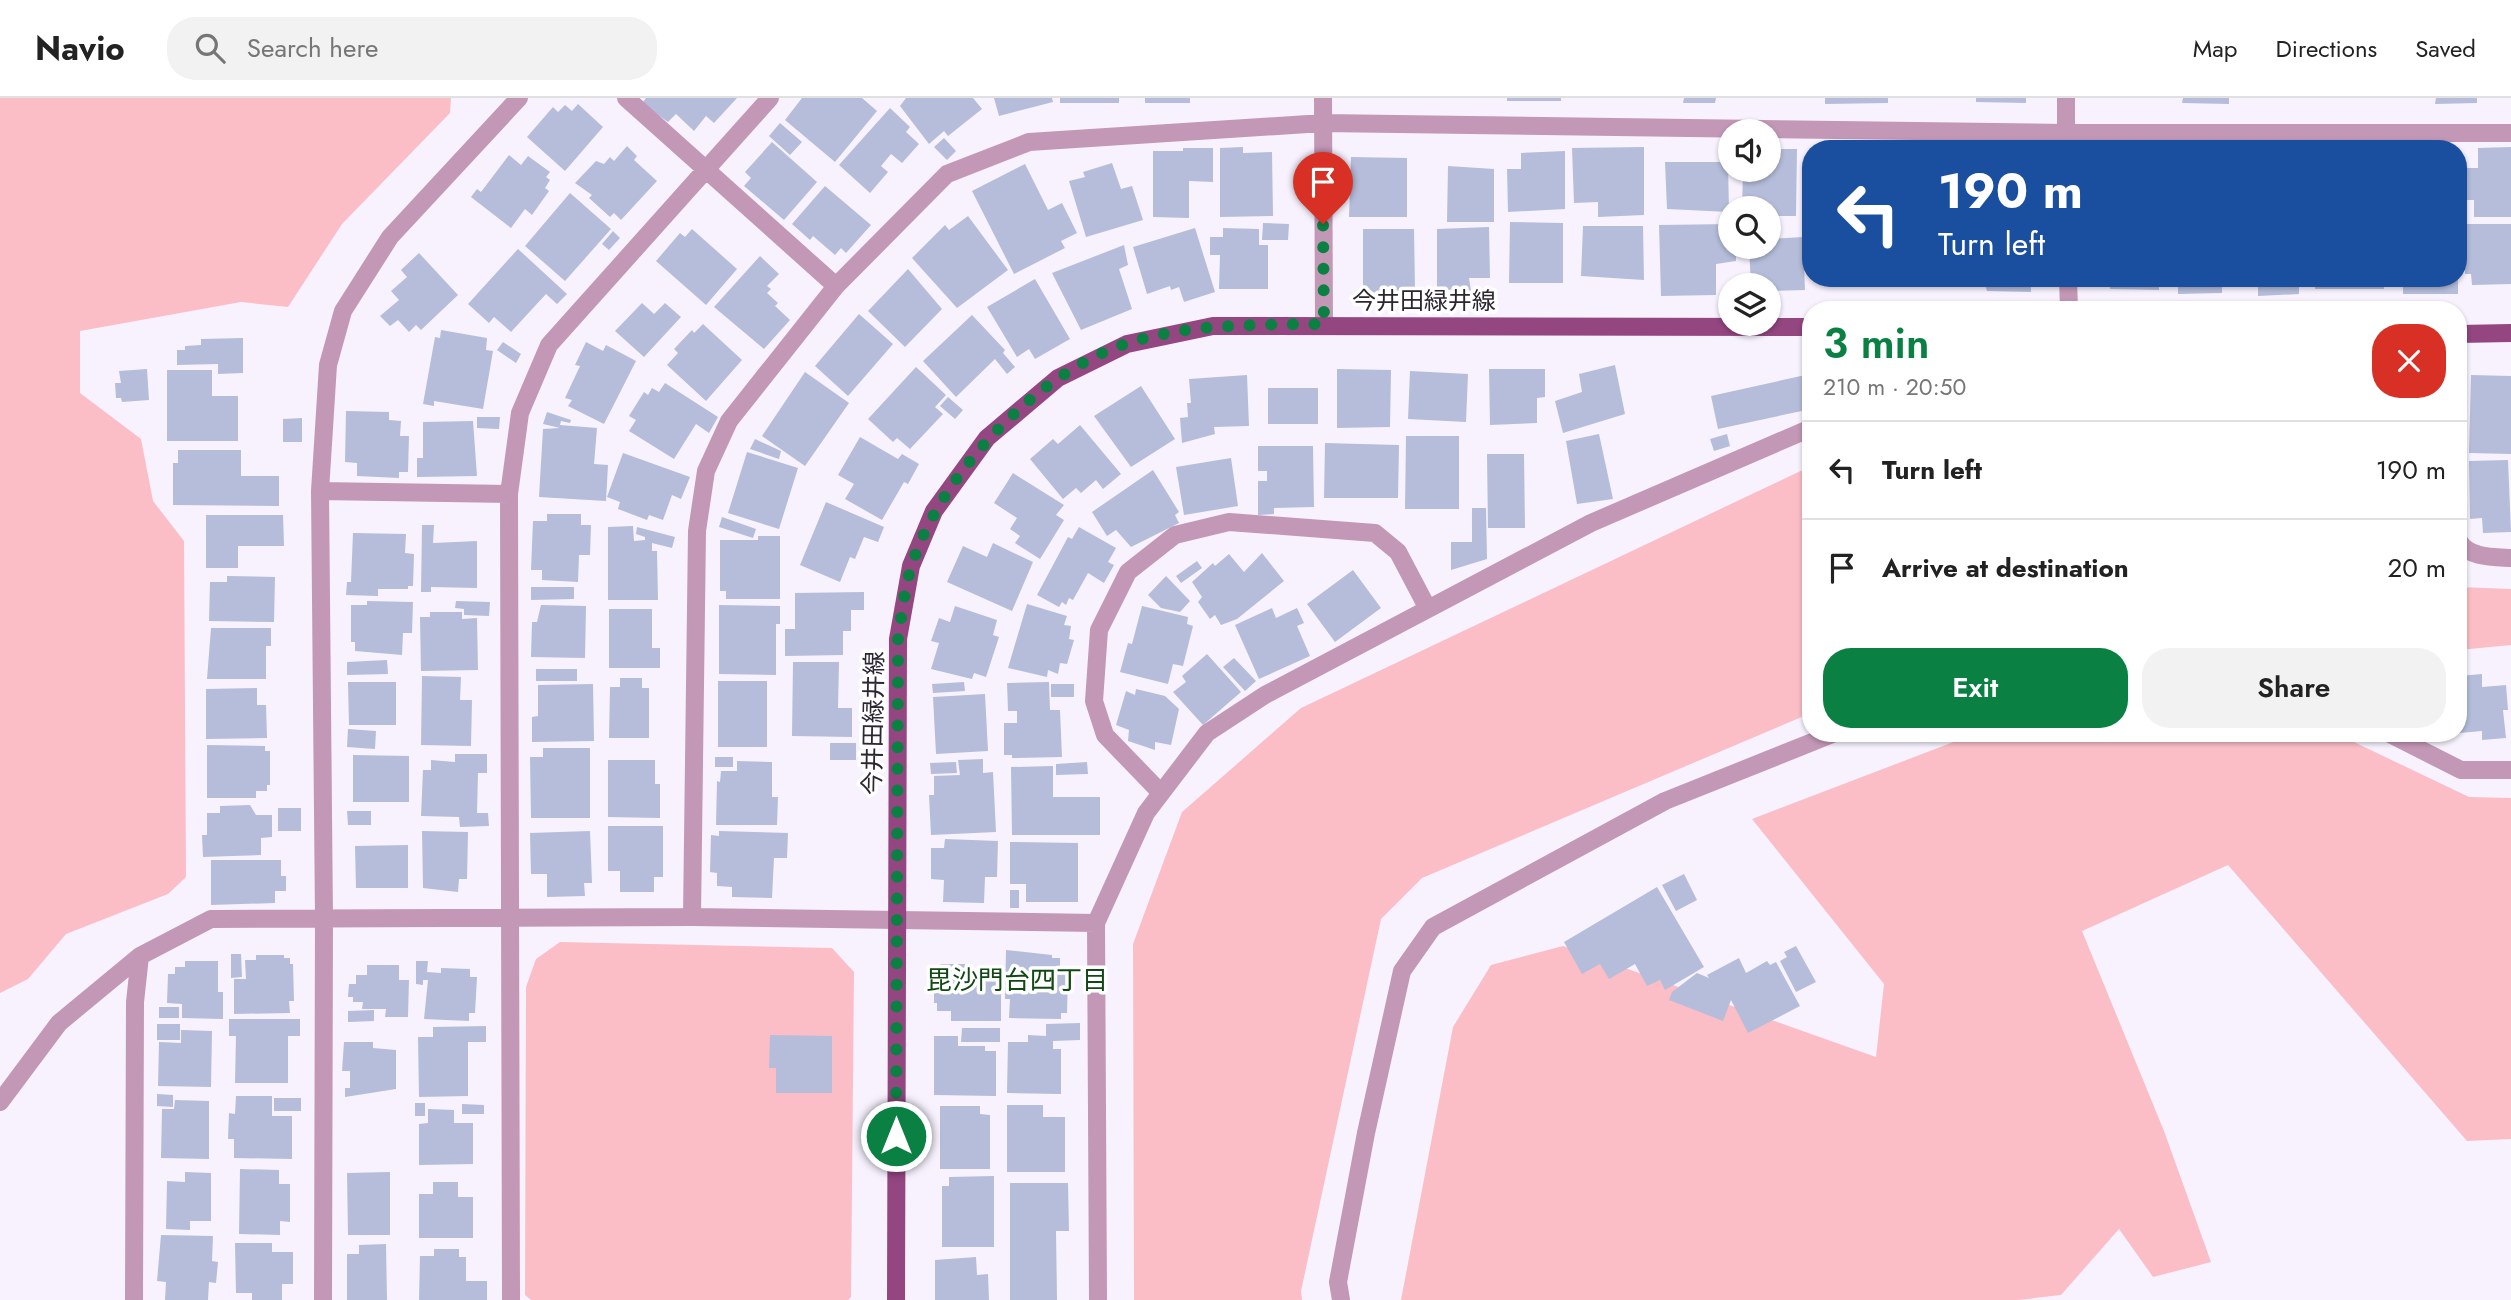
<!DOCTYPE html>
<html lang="en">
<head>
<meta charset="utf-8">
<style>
  :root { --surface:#fff; --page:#f2f2f2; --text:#222; --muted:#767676; --line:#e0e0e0; --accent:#0b8043 }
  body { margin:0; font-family:Jost,"Noto Sans JP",sans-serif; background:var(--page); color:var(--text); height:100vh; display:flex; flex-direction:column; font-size:26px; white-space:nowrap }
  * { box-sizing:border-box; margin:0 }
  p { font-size:23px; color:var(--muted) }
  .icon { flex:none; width:38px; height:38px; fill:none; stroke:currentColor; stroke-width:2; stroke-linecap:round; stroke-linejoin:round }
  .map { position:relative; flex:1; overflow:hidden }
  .panel { position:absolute; left:1802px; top:203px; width:665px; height:441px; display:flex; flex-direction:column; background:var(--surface); border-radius:28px; box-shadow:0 2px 5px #0004 }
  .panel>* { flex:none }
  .top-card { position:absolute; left:1802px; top:42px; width:665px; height:147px; border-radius:28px; box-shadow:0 2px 5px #0004; background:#1a4fa0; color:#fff; overflow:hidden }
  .fabs { position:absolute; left:1718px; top:21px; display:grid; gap:14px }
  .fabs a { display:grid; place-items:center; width:63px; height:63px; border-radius:50%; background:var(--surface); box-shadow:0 2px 5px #0004; font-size:35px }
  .pin { position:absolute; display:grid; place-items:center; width:60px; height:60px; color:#fff; margin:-72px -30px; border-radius:50% 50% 50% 0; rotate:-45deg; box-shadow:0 0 7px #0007 }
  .pin .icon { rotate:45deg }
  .me { position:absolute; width:77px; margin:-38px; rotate:0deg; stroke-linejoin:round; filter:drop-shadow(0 0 5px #0008) }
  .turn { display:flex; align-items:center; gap:24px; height:147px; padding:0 21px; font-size:32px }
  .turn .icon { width:91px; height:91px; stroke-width:2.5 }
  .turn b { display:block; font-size:49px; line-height:60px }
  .round { display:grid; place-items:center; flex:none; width:74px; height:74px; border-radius:28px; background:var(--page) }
  .summary { display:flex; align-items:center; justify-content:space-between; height:119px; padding:0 21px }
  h1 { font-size:42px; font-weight:600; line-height:52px; color:var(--accent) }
  .button { display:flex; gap:14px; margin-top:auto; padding:14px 21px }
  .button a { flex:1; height:80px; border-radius:28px; background:var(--accent); color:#fff; font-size:28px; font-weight:600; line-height:80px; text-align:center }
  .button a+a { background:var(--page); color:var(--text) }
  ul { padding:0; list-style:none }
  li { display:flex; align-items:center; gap:21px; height:98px; padding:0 21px; border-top:2px solid var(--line) }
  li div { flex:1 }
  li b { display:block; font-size:26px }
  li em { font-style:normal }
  header { display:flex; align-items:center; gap:42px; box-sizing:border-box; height:98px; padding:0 35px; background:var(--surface); border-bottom:2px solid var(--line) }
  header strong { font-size:33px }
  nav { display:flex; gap:38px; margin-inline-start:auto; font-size:24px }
  .search { width:490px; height:63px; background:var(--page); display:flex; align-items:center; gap:18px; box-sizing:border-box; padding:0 24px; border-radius:28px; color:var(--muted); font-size:26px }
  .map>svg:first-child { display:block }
</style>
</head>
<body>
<header>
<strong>Navio</strong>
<div class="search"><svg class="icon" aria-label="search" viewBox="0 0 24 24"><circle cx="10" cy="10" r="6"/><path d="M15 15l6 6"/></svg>Search here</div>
<nav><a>Map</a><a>Directions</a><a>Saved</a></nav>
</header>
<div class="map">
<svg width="2511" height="1202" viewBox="0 0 2511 1202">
  <rect width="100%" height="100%" fill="#f7f2fe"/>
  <path fill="#fbbec6" d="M0,0H451L450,15L342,126L288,209L241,204L80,233V295L141,341L153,403L184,443L186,779L168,796L66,836L28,881L0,895Z
    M1811,368V615L1422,780L1381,821L1301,1193L1302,1202H1134L1133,846L1182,714L1301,610Z
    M2459,489L2511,491V547L2459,552Z
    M1977,635H2335L2469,699L2511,700V1041L2467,1043L2228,767L2082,833L2164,1033L2211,1164L2153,1179L2119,1131L2061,1197L2018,1202H1401L1453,929L1491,867L1563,848L1876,959L1884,886L1752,721Z
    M560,844L832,850L854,874L851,1199L848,1202H531L525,1197L526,889L536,861Z"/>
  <path fill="#b5bdda" d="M646,0H737L714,25L706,18L694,33L676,16L668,24L658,17L643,4Z
    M802,0H862L877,13L835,64L785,22Z
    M906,0H973L982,11L948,38L944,33L929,46L900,8Z
    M994,0H1052L1053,4L999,18Z
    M1060,0H1119V5H1060Z
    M1145,0H1190V5H1145Z
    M1507,0H1561V3H1507Z
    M1684,0H1716L1715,5H1683Z
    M1825,0H1888V5L1825,6Z
    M1976,0H2026V5L1976,4Z
    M2183,0H2229V6L2182,5Z
    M2436,0H2477V5L2435,6Z
    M578,6L603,29L565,73L527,39L553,9L558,14L565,7L572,13Z
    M890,10L910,29L906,34L919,46L902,65L891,56L881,68L888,74L870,95L839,67Z
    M780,25L802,44L790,57L769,38Z
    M944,40L956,53L947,62L934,49Z
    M772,44L817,84L784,122L744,88L751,80L745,74Z
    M627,48L637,58L634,62L657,83L621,122L614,115L610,119L589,100L592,97L575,85L596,63L604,66L610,59L614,63Z
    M1243,49V55L1272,54L1273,118L1220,119V50Z
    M1644,49V117L1598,119V104L1574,105L1572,50Z
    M2511,49V119H2474V102H2467V70H2478V50Z
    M1183,50H1213V84L1189,83V120L1153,119V53H1183Z
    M1769,51H1797L1796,118H1769V110H1742L1743,72H1769Z
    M1565,53V111L1508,114L1507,71H1521V55Z
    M509,57L521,67L528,58L550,74L546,79L550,82L545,90L549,93L532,117L525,111L511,130L471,99L477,91L481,94Z
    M1351,59L1407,60V119H1349Z
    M1665,64H1728L1729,114L1667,111Z
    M1112,65L1121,91L1132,88L1143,122L1086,139L1069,83L1085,79L1083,74Z
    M1025,66L1048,112L1062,105L1077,135L1061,143L1065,150L1014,176L972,93Z
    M1448,68L1494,71V124H1447Z
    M825,88L871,127L846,155L841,150L835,157L813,138L810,142L792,126Z
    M570,95L611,131L565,183L525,148Z
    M968,118L1008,172L957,210L912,160L945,127L949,132Z
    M1510,124L1563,125V185H1509Z
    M1263,125L1289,126L1288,142H1262Z
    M1731,126V149H1736V163L1716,166V197L1661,198L1659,127Z
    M2465,126H2511V186L2472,187L2471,176H2465Z
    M1583,128H1643L1644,182L1581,178Z
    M1489,129L1490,180H1469L1471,193L1437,191V131Z
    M1195,130L1215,194L1184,204L1179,189L1171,192L1170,188L1147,196L1133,149Z
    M1223,130L1259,131V147H1268V191H1219L1220,157H1210V139H1223Z
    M692,131L737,171L706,207L656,163L680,135L685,139Z
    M1363,131H1414L1415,193L1363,195Z
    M613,133L620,140L609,152L602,146Z
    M1803,139L1805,192L1769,193V187H1751L1749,149H1769V141Z
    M1124,147L1128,167L1119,171L1132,211L1081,232L1052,175Z
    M518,151L567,196L557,206L546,196L511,234L494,219L489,225L468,206Z
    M419,155L458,197L421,232L416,227L409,234L398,222L390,228L380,218L399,202L391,193L407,179L401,172Z
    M760,158L779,176L767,188L771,191L767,195L778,205L775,208L790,222L764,251L714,209Z
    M908,171L942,211L905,249L868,213Z
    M1829,180H1868V186H1829Z
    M1915,180H1966V189H1915Z
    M1983,180H2031V194L1987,193Z
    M2110,180H2159V192L2110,191Z
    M2178,180H2222V195L2178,196Z
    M2258,180H2299V196L2258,198Z
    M2315,180H2384V191H2315Z
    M2403,180H2458V196H2403Z
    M1035,181L1070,241L1035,261L1029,251L1017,259L987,209Z
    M642,205L654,216L665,205L681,219L644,259L615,233Z
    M859,216L893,246L848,298L815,268Z
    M972,217L1005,252L1003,255L1015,269L1007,276L995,261L956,299L923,263Z
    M703,226L742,262L706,303L667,267L678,255L674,251L692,232L694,235Z
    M441,232L487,240L486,252L493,253L483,311L434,303V308L423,306L435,239L440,240Z
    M243,240V275L218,276V266L177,267V252H185V248L201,247V241Z
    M503,244L521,256L516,265L497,252Z
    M586,244L603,253L606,247L636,263L604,326L568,308L572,302L565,300L580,268L575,267Z
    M1615,267L1625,316L1563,335L1555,303L1582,294L1579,276Z
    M916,269L946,297L935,309L943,316L910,351L897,340L893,344L868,321Z
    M147,271L149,302L122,304L121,300H116L115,285H121L119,273Z
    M1337,271L1391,272L1390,329L1337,330Z
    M1489,271H1545V299L1537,300V325L1490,327Z
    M167,272H212V298H238V343H167Z
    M1410,273L1468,276L1466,324L1408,321Z
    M805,274L849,305L805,368L762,338Z
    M1810,276L1811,311L1718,331L1711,298Z
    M1247,277L1249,328L1214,329L1215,336L1182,345L1180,320L1188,319L1187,305H1191L1189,281Z
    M2471,277L2511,278V356L2469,355Z
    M665,285L718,319L709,335L696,326L674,361L629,333L636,322L629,318L644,294L648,297L652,290L659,294Z
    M1141,288L1175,341L1131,369L1094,318Z
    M1268,290H1318V326H1268Z
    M948,299L963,312L955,321L940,308Z
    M346,313L389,314V322L401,323L400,338H409L408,374H399V380L357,378V365L345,364Z
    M547,314L571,322L570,325L561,323L560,327L597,330L594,366L608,367L606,403L539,399L543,331L560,330L543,326Z
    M477,319H500L499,331L477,330Z
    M302,320V344H283V321Z
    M473,323L477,378L417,379V360H423V324Z
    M1080,327L1121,376L1103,391L1096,382L1081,395L1076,390L1063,401L1030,361L1053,341L1058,346Z
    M1599,336L1613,401L1577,406L1566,343Z
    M1727,336L1730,348L1714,353L1710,341Z
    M1406,338H1459V411H1405Z
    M860,339L898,361L902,356L919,366L908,386L904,384L882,422L845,401L854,386L838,377Z
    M755,341L781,353L779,361L750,351Z
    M1325,345L1399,347L1398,400H1324Z
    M1258,348H1313L1314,409L1274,410V416L1258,417V383H1267V373H1258Z
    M178,352H241V378H279V408L173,407V365H178Z
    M747,354L798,370L779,431L728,415Z
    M623,355L690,379L681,401L672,397L663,422L649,417L647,422L618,411L620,404L607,399Z
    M1487,356H1524L1525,430H1488Z
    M1231,360L1238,408L1184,417L1176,369Z
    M2508,362L2511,434L2483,435L2482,420L2470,421L2469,363Z
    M1153,372L1179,414L1175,417L1179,425L1131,449L1116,432L1107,438L1092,414Z
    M1013,375L1064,407L1056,417L1064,422L1040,461L1015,445L1020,438L1010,431L1017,420L994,405Z
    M826,404L884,429L878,444L864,439L855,461L850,459L840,484L800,467Z
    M1472,410H1486L1487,461L1451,472V444H1472Z
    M547,416H581V427H591L590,457H579L578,484L542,482V472H531L533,423H547Z
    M206,417H283L284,448H238V470H206Z
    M722,419L756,431L753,440L719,429Z
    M422,427H434L433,445L477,443V490L431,489V494H421Z
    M633,428L634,443L645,442V439L636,436L637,429L675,439L672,450L652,445V453H657L658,502H608V429Z
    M1079,429L1116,450L1108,464L1114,467L1104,485L1088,475L1073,502L1069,500L1066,507L1062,504L1059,509L1037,497L1068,439L1072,441Z
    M353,435L406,436L405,455L414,456L413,488H408V491H378V498L346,497L347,484H351Z
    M758,438H780V501H726V493H720V442H758Z
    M993,445L1033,464L1012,513L947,484L963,448L987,459Z
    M1262,455L1284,483L1237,521L1221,527L1215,517L1210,521L1198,504L1202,499L1192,484L1213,465L1215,468L1229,456L1244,474Z
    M1197,463L1202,470L1181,485L1176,478Z
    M1353,472L1381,510L1335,544L1307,506Z
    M227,478L275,479L274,524L209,523L210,484H227Z
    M1166,478L1190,503L1180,514L1161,510L1148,497Z
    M531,489H574V501L531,502Z
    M864,494V512H851V533H843V557L785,558V531H795V495Z
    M367,503L413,504L412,535H403L402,557L355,553V544H351V507H367Z
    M456,503L490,504L489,518L464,517V511L455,510Z
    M1027,506L1067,518L1064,527L1071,528L1069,541L1074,542L1067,566L1060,565L1058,576L1048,572L1047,579L1008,570Z
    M541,507L586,508L585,560L531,559L532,524H537Z
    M719,507L780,508V526H776V577L719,576Z
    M955,508L997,522L993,537L999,539L986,579L974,575L972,581L931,571L939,545L931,543L939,520L950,524Z
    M1142,508L1188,519L1187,526L1193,528L1183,568L1173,566L1168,586L1120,574L1128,545L1132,546Z
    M1272,510L1276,520L1297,510L1304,525L1297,528L1310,558L1259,581L1235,527Z
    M609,511H652V550H660V570H609Z
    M430,514H462V521L477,520L478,572L421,573L420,519H430Z
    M211,530H271V548H266V581H207Z
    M1207,556L1241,594L1203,627L1173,594L1186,584L1182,578Z
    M1234,560L1256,583L1245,593L1223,569Z
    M387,562L388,576L347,577V564Z
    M793,564H839L838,610H852V639L792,638Z
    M536,571H577V583H536Z
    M2482,576V589L2506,587L2508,612H2503L2506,640L2482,642V633L2459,635V578Z
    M422,578L461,579L460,602H472L471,648L421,647Z
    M620,580H642V590H649V640H609L610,589H620Z
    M718,583H767V649H718Z
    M348,584H396V627H349Z
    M964,584L965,593L933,595L932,586Z
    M1049,584L1050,612H1060L1062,659L1012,660V657H1004V625H1017V613H1008L1007,585Z
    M593,586L594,643L532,644V619L538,618V587Z
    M1051,586H1074V599H1051Z
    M257,590V607H266L267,640L206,641V591Z
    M1136,591L1165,598L1179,611L1171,647L1155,644V652L1128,643L1129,632L1116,627L1126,593L1135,597Z
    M985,596L988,653L936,656L933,599Z
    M348,631L376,633L375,651L347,649Z
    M830,645H856V662H830Z
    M207,647L265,648V653H270V687H267V693H256V700H207Z
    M543,650H590V720H531L530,659H543Z
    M455,656H487V675H478L477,715H488L489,728L460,729L459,719L421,718L423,672H431V662L455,664Z
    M353,657L409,658V704H353Z
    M715,659H733V669H715Z
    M983,661V675L993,674L996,734L931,737L929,697H934V678L960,677L958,662Z
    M608,662H655V686H660V720L608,719Z
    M737,663L772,664V699H778L777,727H716L717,683L720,684L721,673H737Z
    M956,664L957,675L931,676L930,665Z
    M1087,664L1088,676L1056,677V666Z
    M1053,668V699H1100V737H1012L1011,669Z
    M250,707L256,717H272V739L261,740V757L203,759L202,737H207V715H220V708Z
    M278,710H301V733H278Z
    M347,713H371V727H348Z
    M608,728H663V779H654V794H620V773H608Z
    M422,733L468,734L467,781H459L458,794L423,790Z
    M590,733L592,785H584L585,798L547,799V776H531L530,735Z
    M719,733L788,735L787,760H774L772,800L732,799V789L717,788V775L710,774L711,737L719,738Z
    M945,741L998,743L997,779H985L984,805L943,804L944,782L931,781V750H944Z
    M1010,744L1078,745V804H1026V786H1010Z
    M408,747V790H356L355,748Z
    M211,762H281V778H286V793H275V805L211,807Z
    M1684,776L1697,802L1676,813L1662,787Z
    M1657,789L1704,869L1665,892L1660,882L1647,888L1635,866L1609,881L1600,866L1582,876L1564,844Z
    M1010,792H1019V810H1010Z
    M1796,848L1816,884L1796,894L1780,863L1787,859L1784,854Z
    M1006,852L1052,857V860H1060V875H1068L1067,915H1061V921L1009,920L1010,901H1005Z
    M231,856H241L242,879L231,880Z
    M256,857H284V860H290V866H293L294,903H289L290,915L234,916V881H246L245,862H256Z
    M1739,860L1746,875L1767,863L1770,867L1776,864L1800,908L1748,935L1731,902L1723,923L1669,902L1672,894L1697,875L1709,880L1707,877Z
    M185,863H218V894H223V921L182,920V906L167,905L168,876H175V869H185Z
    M416,863H428L427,874L441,875V870L470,871V879H477L475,915H469V923L424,921L428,882H423V887L416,886Z
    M941,866H965V874H1001V923H951V913H937V905H934V873Z
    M367,867H399V882H409L408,919H385L386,911H362L363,904H353V899H348L349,886H356V877H367Z
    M159,909H179V920H159Z
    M374,912V923L348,924V913Z
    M229,921H300V938H288V985H235L236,938H229Z
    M1080,925V942L1053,943V951H1061V996L1007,995L1008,944H1028V937L1046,938V926Z
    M157,926H180V942H157Z
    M486,928V944H468V998L419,999L418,939H433V929Z
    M962,930H1000V944H961Z
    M181,932L212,933L211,989L158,988L159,944L181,945Z
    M770,937L832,938V995H776V970H769Z
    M934,938H958V948H985V953H996V998L934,997Z
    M344,944H373V950L396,952V991L345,999V990H350V973H342Z
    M157,996L173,997V1009L157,1008Z
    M236,998H272V1018H292V1061L234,1060V1041H228L229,1015L235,1016Z
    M274,1000H301V1013H274Z
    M175,1002L209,1003V1061L161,1060L162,1011H174Z
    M415,1005H425V1018H415Z
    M462,1006L484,1007V1016H462Z
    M1007,1007H1043V1019H1065V1074H1007Z
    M940,1008H980V1016L990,1017V1071H940Z
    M428,1011L454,1012V1025H473V1066L419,1067V1026L428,1025Z
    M240,1071L279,1072V1086H290V1124L280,1123V1137L239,1136Z
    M185,1074L211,1075V1123H190V1132L166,1131L167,1083L185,1084Z
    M390,1074V1137H348L347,1075Z
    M994,1078V1149H942V1088H949V1079Z
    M433,1084H458V1099H473V1140H419V1096H433Z
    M1010,1085H1068L1069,1133H1056L1057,1202H1010Z
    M161,1137L213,1138L212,1163L218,1164L216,1185L209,1184L208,1202H165L166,1184L157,1183Z
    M235,1145H272V1154H293V1186H282V1202H252V1195H236Z
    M386,1146L387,1202H347V1156H359V1147Z
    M434,1151H459V1159H466V1183H487V1202H419L420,1158H434Z
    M976,1159L977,1177L988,1176L989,1202H935V1162Z"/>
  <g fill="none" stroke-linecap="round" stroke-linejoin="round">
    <path stroke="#c397b6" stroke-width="18" d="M626,0L836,188
      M1323,0L1324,226
      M2066,51V0
      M2068,180L2069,212
      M320,393L509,396
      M2459,443C2468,460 2494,459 2511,460
      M2388,635L2461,672H2511
      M1161,695L1105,637L1094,603L1099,532L1128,474L1175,437L1229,424L1375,435L1398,454L1428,511
      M692,819L697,433L706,373L729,323L836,188L947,76L1029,44L1323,25L2065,35H2511
      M0,1004L59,925L140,858L211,821L692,819L1096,825
      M134,1202L135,904L140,858
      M323,1202L324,821L320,393L328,267L343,213L390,139L519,0
      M511,1202L509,396L520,315L549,247L770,0
      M1098,1202L1096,825L1146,715L1207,635L1265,597L1591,425L1811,330
      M1341,1202L1338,1184L1366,1035L1402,873L1433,829L1665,703L1835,635"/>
    <path stroke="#934680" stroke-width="18" d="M2459,236L2511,235
      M896,1202L898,541L911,468L934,413L987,340L1058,280L1127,246L1213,228L1811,229"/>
  </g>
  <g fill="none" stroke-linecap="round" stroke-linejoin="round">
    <path stroke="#0b8043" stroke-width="12" stroke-dasharray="0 21.6" d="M896,1038L898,541C902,517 904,491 912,467C940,377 1037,274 1128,245C1191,225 1258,227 1324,226L1323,126"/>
  </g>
  <g text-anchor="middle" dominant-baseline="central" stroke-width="7" stroke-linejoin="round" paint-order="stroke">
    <g font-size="24" fill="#2b2631" stroke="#fff">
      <text x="1424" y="202">今井田緑井線</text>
      <text transform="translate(873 625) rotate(-89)">今井田緑井線</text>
    </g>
    <g font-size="26" fill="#124813" stroke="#fff">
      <text x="1017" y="882">毘沙門台四丁目</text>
    </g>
  </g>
</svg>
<div class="fabs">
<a><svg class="icon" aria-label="sound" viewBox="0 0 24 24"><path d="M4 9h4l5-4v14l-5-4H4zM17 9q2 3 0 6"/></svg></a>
<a><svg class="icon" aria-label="search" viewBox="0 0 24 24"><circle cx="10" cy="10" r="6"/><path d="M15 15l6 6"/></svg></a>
<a><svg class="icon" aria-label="layers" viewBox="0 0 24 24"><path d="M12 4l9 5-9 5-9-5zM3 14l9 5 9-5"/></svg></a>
</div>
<div class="pin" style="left:1323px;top:126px;background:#d93025"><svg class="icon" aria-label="arrive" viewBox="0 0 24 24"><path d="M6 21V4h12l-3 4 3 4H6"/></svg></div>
<svg class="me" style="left:896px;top:1038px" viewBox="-20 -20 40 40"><circle r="17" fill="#0b8043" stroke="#fff" stroke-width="3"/><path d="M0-11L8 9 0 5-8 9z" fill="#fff"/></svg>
<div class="top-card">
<div class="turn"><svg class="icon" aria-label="left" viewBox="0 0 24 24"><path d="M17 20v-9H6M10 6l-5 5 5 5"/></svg><div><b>190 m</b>Turn left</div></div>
</div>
<section class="panel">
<div class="summary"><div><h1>3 min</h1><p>210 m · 20:50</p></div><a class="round" style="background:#d93025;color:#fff"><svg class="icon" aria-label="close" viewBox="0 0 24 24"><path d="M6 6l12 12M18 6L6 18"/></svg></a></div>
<ul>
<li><svg class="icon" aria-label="left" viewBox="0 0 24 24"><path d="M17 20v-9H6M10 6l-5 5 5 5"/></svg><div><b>Turn left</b></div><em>190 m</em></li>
<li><svg class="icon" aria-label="arrive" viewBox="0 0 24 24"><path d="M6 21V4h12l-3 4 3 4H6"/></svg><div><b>Arrive at destination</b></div><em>20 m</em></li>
</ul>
<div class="button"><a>Exit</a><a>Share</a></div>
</section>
</div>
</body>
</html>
